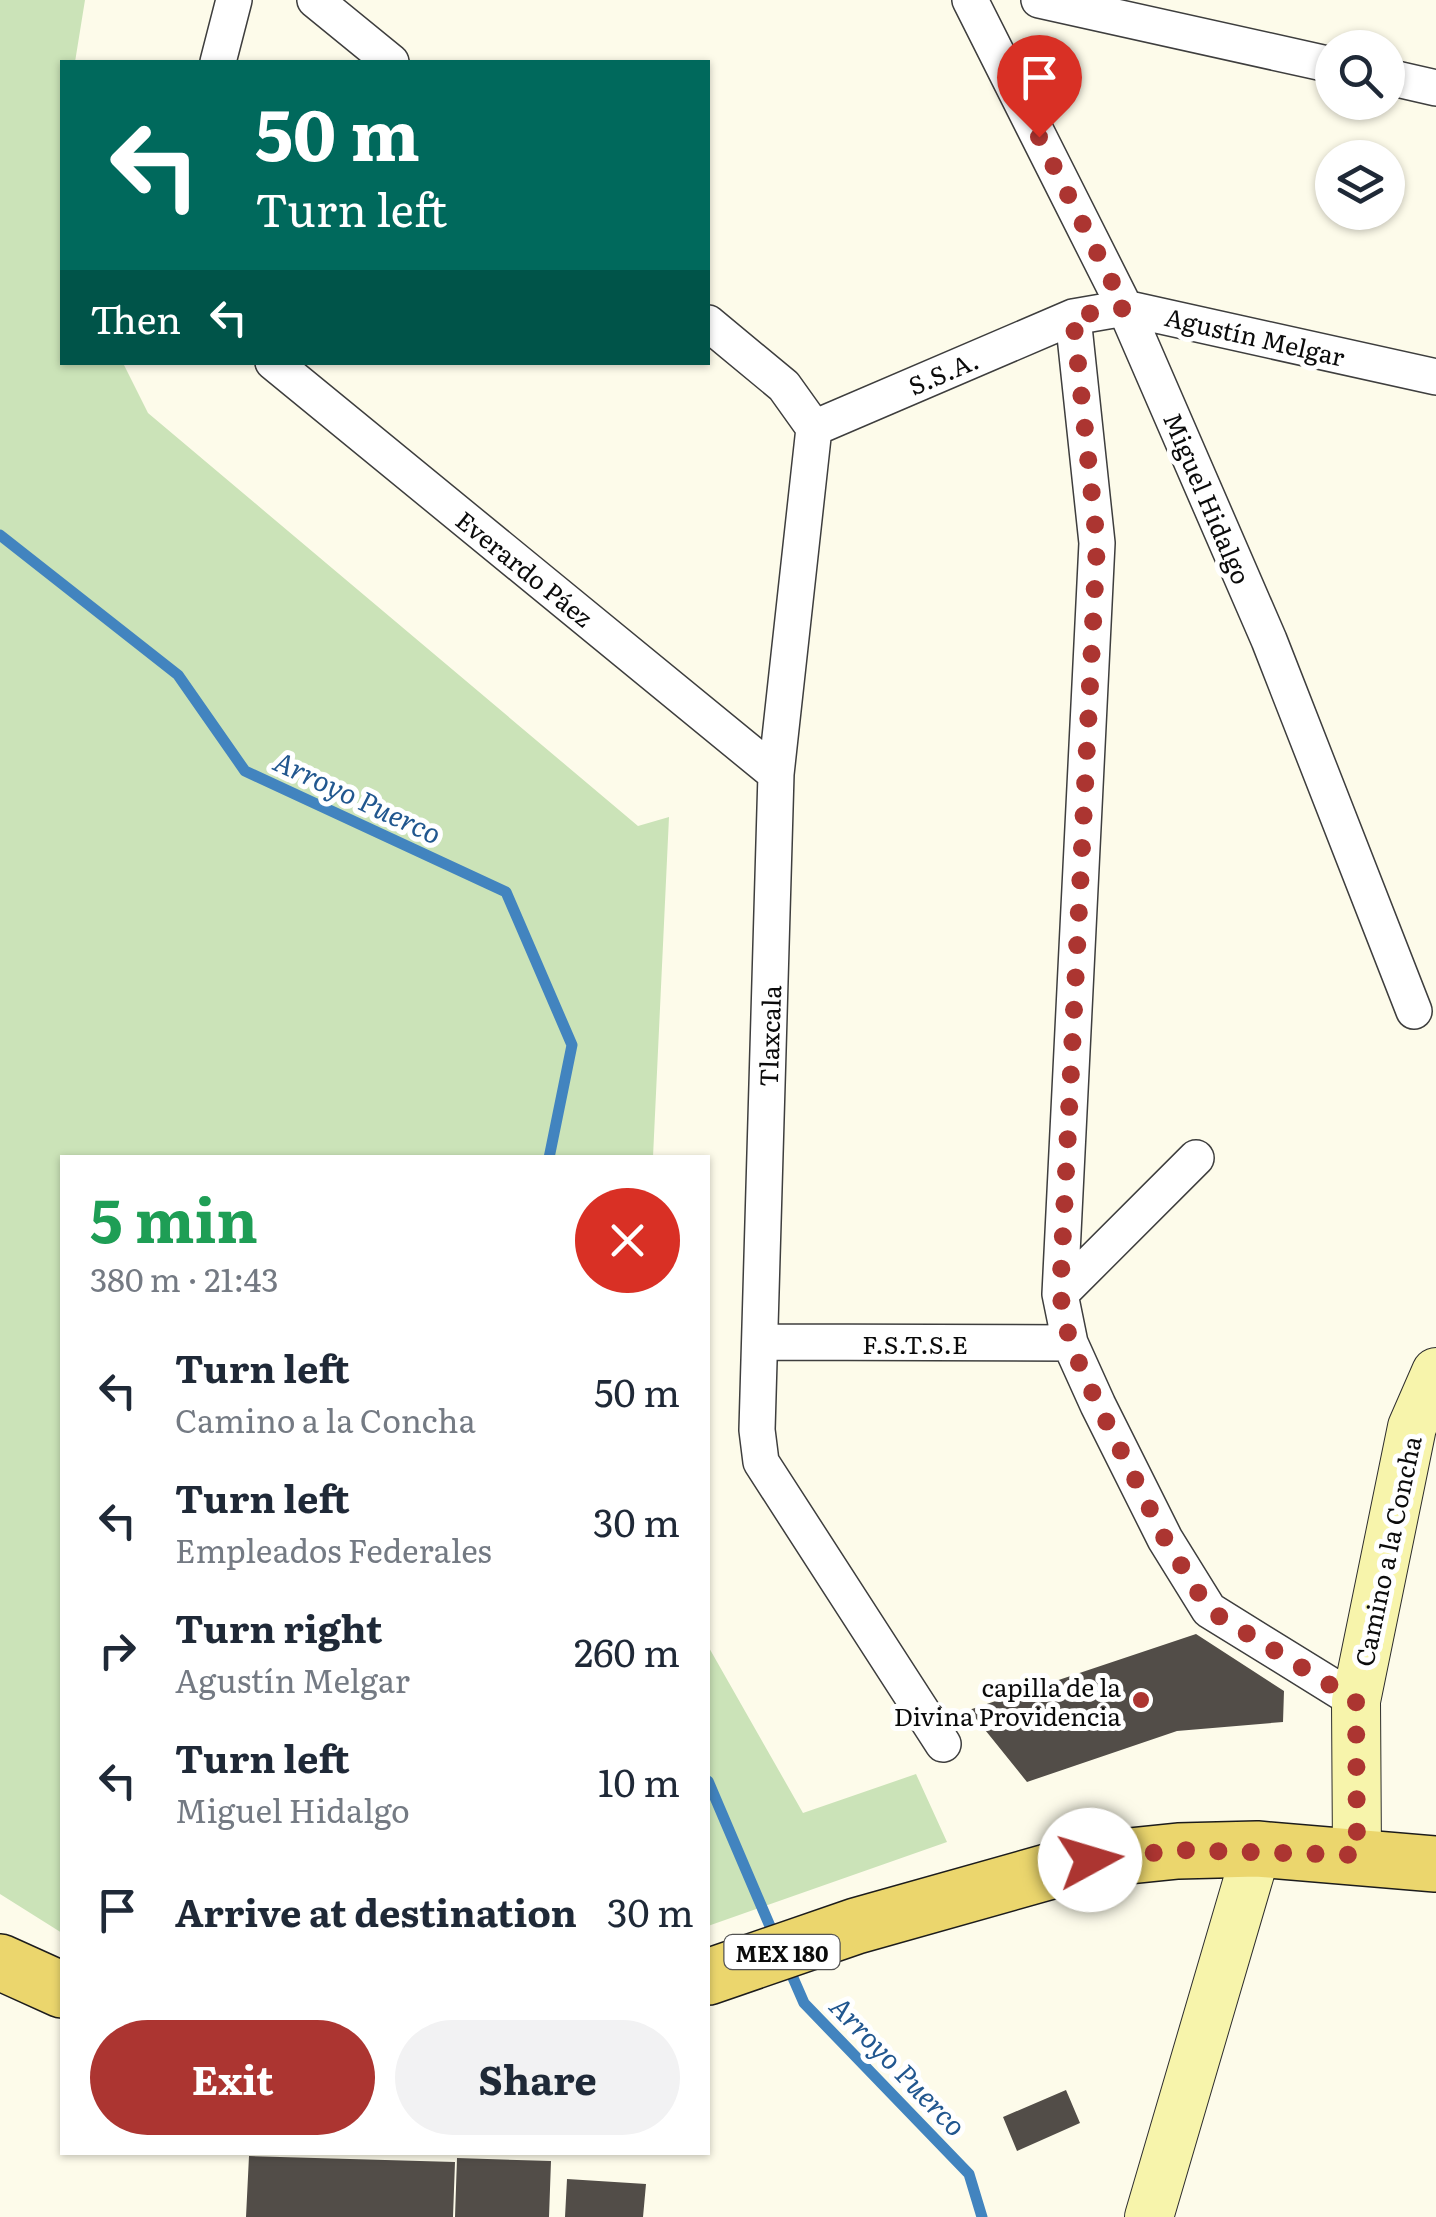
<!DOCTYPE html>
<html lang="en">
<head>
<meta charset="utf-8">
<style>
  :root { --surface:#fff; --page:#f2f2f3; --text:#1f2937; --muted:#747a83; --accent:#ac3531 }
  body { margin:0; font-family:Literata,serif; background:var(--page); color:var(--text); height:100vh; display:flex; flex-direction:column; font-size:38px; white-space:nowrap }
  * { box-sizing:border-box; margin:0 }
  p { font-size:32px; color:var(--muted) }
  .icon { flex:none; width:55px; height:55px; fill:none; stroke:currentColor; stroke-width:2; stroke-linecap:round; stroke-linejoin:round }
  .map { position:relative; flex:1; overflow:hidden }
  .side { position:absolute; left:60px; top:1155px; width:650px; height:1000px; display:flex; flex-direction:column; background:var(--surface); border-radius:0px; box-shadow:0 2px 8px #0004 }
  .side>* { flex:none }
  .guide { position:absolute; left:60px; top:60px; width:650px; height:305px; border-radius:0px; box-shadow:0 2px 8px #0004; background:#00695c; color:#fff; overflow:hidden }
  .fabs { position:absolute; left:1315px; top:30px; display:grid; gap:20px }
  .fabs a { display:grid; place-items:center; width:90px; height:90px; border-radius:50%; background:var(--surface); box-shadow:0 2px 8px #0004; font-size:50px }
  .pin { position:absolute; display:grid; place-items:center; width:85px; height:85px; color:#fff; margin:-102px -42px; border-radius:50% 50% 50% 0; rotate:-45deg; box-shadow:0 0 10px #0007 }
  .pin .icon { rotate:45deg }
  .me { position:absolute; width:110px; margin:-55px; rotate:84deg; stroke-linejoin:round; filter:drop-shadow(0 0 8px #0008) }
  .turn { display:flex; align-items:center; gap:35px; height:210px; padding:0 30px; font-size:45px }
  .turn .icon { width:130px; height:130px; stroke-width:2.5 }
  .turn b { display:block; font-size:70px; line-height:85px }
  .then { display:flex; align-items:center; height:95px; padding:0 30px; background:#0003; gap:20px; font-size:38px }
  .round { display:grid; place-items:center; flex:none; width:105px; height:105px; border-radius:52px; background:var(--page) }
  .headline { display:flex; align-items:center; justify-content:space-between; height:170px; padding:0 30px }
  h1 { font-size:60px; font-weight:700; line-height:75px; color:#1e9e55 }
  .primary-button { display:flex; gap:20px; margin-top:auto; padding:20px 30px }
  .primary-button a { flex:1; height:115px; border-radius:60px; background:var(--accent); color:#fff; font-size:40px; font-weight:700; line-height:115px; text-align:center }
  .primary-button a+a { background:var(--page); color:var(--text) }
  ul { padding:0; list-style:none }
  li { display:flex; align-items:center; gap:30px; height:130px; padding:0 30px }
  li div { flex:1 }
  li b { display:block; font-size:38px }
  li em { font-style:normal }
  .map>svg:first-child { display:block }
</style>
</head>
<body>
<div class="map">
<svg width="1436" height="2217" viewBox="0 0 1436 2217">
  <rect width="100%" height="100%" fill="#fdfbea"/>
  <path fill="#cbe3b8" d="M0,0H85L75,62H62V362L123,363L148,413L638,826L669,817L653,1157L62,1158V1933L0,1894Z
    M708,1646L803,1813L916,1774L947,1842L708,1926Z"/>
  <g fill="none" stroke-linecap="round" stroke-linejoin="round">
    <path stroke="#4284bf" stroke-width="11" d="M0,535L178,675L245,771L506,892L572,1045L549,1158
      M708,1781L775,1938
      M787,1964L804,2003L969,2174L982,2217"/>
  </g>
  <path fill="#524d48" d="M1196,1634L1284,1691L1283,1722L1177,1731L1027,1782L969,1710Z
    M1066,2090L1080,2123L1017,2151L1003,2117Z
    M249,2156L455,2162L453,2217H246Z
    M457,2158L551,2161L549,2217H455Z
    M567,2179L646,2184L643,2217H565Z"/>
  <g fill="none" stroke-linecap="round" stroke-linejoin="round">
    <g stroke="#3e3e3e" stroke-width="38">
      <path id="street" d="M315,0L391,62
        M970,0L1125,308L1269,640L1414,1011
        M1039,0L1332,65
        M218,62L234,0
        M1388,77L1436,88
        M1073,317L1097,543L1060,1294L1070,1343L1098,1405L1165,1539L1209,1610L1356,1701
        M708,323L784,386L814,428L776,774L757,1430L761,1462L943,1744
        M273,362L776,774
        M814,428L1073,317L1125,308L1436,377
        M1060,1294L1196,1158
        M760,1342L1070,1343"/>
    </g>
    <g stroke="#2d2d2d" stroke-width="50">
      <path id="secondary" d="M1357,1855L1356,1701L1412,1427L1436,1372
        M1149,2217L1257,1849"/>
    </g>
    <g stroke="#1c1c1c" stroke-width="58">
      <path id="primary" d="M0,1962L62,1990
        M708,1977L856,1926L1090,1860L1178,1851L1257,1849L1436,1864"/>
    </g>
    <use href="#street" stroke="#fff" stroke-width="35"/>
    <use href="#secondary" stroke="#f7f4ab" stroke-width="48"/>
    <use href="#primary" stroke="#ebd66d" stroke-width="55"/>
  </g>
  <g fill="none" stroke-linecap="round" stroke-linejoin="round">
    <path stroke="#ac3531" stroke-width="18" stroke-dasharray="0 32.4" d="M1039,137L1125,308L1073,316L1097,543L1060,1294L1070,1343L1098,1405L1165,1539L1209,1610L1356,1701L1357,1855L1178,1850L1090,1860"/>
  </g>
  <circle fill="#ac3531" stroke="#fff" stroke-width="4" cx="1141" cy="1700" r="10"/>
  <g text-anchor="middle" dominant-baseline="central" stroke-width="10" stroke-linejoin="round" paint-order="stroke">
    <rect fill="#fff" stroke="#545454" stroke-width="2.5" x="724.5" y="1935" width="115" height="34" rx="8"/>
    <g font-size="22" font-weight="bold" fill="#0b0b0b">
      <text x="782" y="1952">MEX 180</text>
    </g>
    <g font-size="25" fill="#0b0b0b" stroke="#fff">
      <text transform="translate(1255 336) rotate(13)">Agustín Melgar</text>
      <text transform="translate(943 372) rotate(-23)">S.S.A.</text>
      <text transform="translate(1208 498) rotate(67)">Miguel Hidalgo</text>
      <text transform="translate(525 568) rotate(39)">Everardo Páez</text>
      <text transform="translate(769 1036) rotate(-88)">Tlaxcala</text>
      <text x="915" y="1343">F.S.T.S.E</text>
      <text transform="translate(1387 1551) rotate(-78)">Camino a la Concha</text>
    </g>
    <g font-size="25" fill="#0b0b0b" stroke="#fff" text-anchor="end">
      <text x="1121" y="1686">capilla de la<tspan x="1121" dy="29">Divina Providencia</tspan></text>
    </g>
    <g font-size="28" font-style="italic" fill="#21578f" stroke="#fff">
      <text transform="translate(358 796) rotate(25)">Arroyo Puerco</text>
      <text transform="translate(899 2065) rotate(46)">Arroyo Puerco</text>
    </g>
  </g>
</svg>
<div class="fabs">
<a><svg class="icon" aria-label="search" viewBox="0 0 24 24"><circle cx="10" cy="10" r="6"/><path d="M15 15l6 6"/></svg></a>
<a><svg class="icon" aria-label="layers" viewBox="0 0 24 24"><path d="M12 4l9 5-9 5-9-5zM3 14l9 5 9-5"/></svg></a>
</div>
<div class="pin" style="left:1039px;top:137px;background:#d93025"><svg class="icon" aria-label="arrive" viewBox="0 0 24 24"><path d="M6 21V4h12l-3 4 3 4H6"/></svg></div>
<svg class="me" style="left:1090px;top:1860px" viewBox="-20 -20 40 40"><circle r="19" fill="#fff"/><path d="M0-13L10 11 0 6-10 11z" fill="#ac3531"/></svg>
<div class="guide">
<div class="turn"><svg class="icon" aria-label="left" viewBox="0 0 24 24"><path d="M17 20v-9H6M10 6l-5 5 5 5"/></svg><div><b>50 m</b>Turn left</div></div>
<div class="then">Then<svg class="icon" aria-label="left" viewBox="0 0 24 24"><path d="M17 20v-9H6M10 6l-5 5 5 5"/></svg></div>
</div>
<section class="side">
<div class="headline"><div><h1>5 min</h1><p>380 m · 21:43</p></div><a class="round" style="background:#d93025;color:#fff"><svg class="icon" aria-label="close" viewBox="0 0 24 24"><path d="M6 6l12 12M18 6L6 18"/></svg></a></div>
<ul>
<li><svg class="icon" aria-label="left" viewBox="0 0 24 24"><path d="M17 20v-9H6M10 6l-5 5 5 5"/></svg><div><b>Turn left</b><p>Camino a la Concha</p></div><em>50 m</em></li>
<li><svg class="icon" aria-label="left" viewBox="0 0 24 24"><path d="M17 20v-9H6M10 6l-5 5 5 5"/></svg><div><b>Turn left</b><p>Empleados Federales</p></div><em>30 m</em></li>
<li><svg class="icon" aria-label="right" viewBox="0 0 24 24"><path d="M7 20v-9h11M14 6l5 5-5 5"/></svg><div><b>Turn right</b><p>Agustín Melgar</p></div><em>260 m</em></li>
<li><svg class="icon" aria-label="left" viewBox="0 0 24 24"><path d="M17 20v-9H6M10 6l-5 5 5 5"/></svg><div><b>Turn left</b><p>Miguel Hidalgo</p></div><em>10 m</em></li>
<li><svg class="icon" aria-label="arrive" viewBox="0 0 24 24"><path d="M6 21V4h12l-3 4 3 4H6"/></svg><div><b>Arrive at destination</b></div><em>30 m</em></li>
</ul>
<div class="primary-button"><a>Exit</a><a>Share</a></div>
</section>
</div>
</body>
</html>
